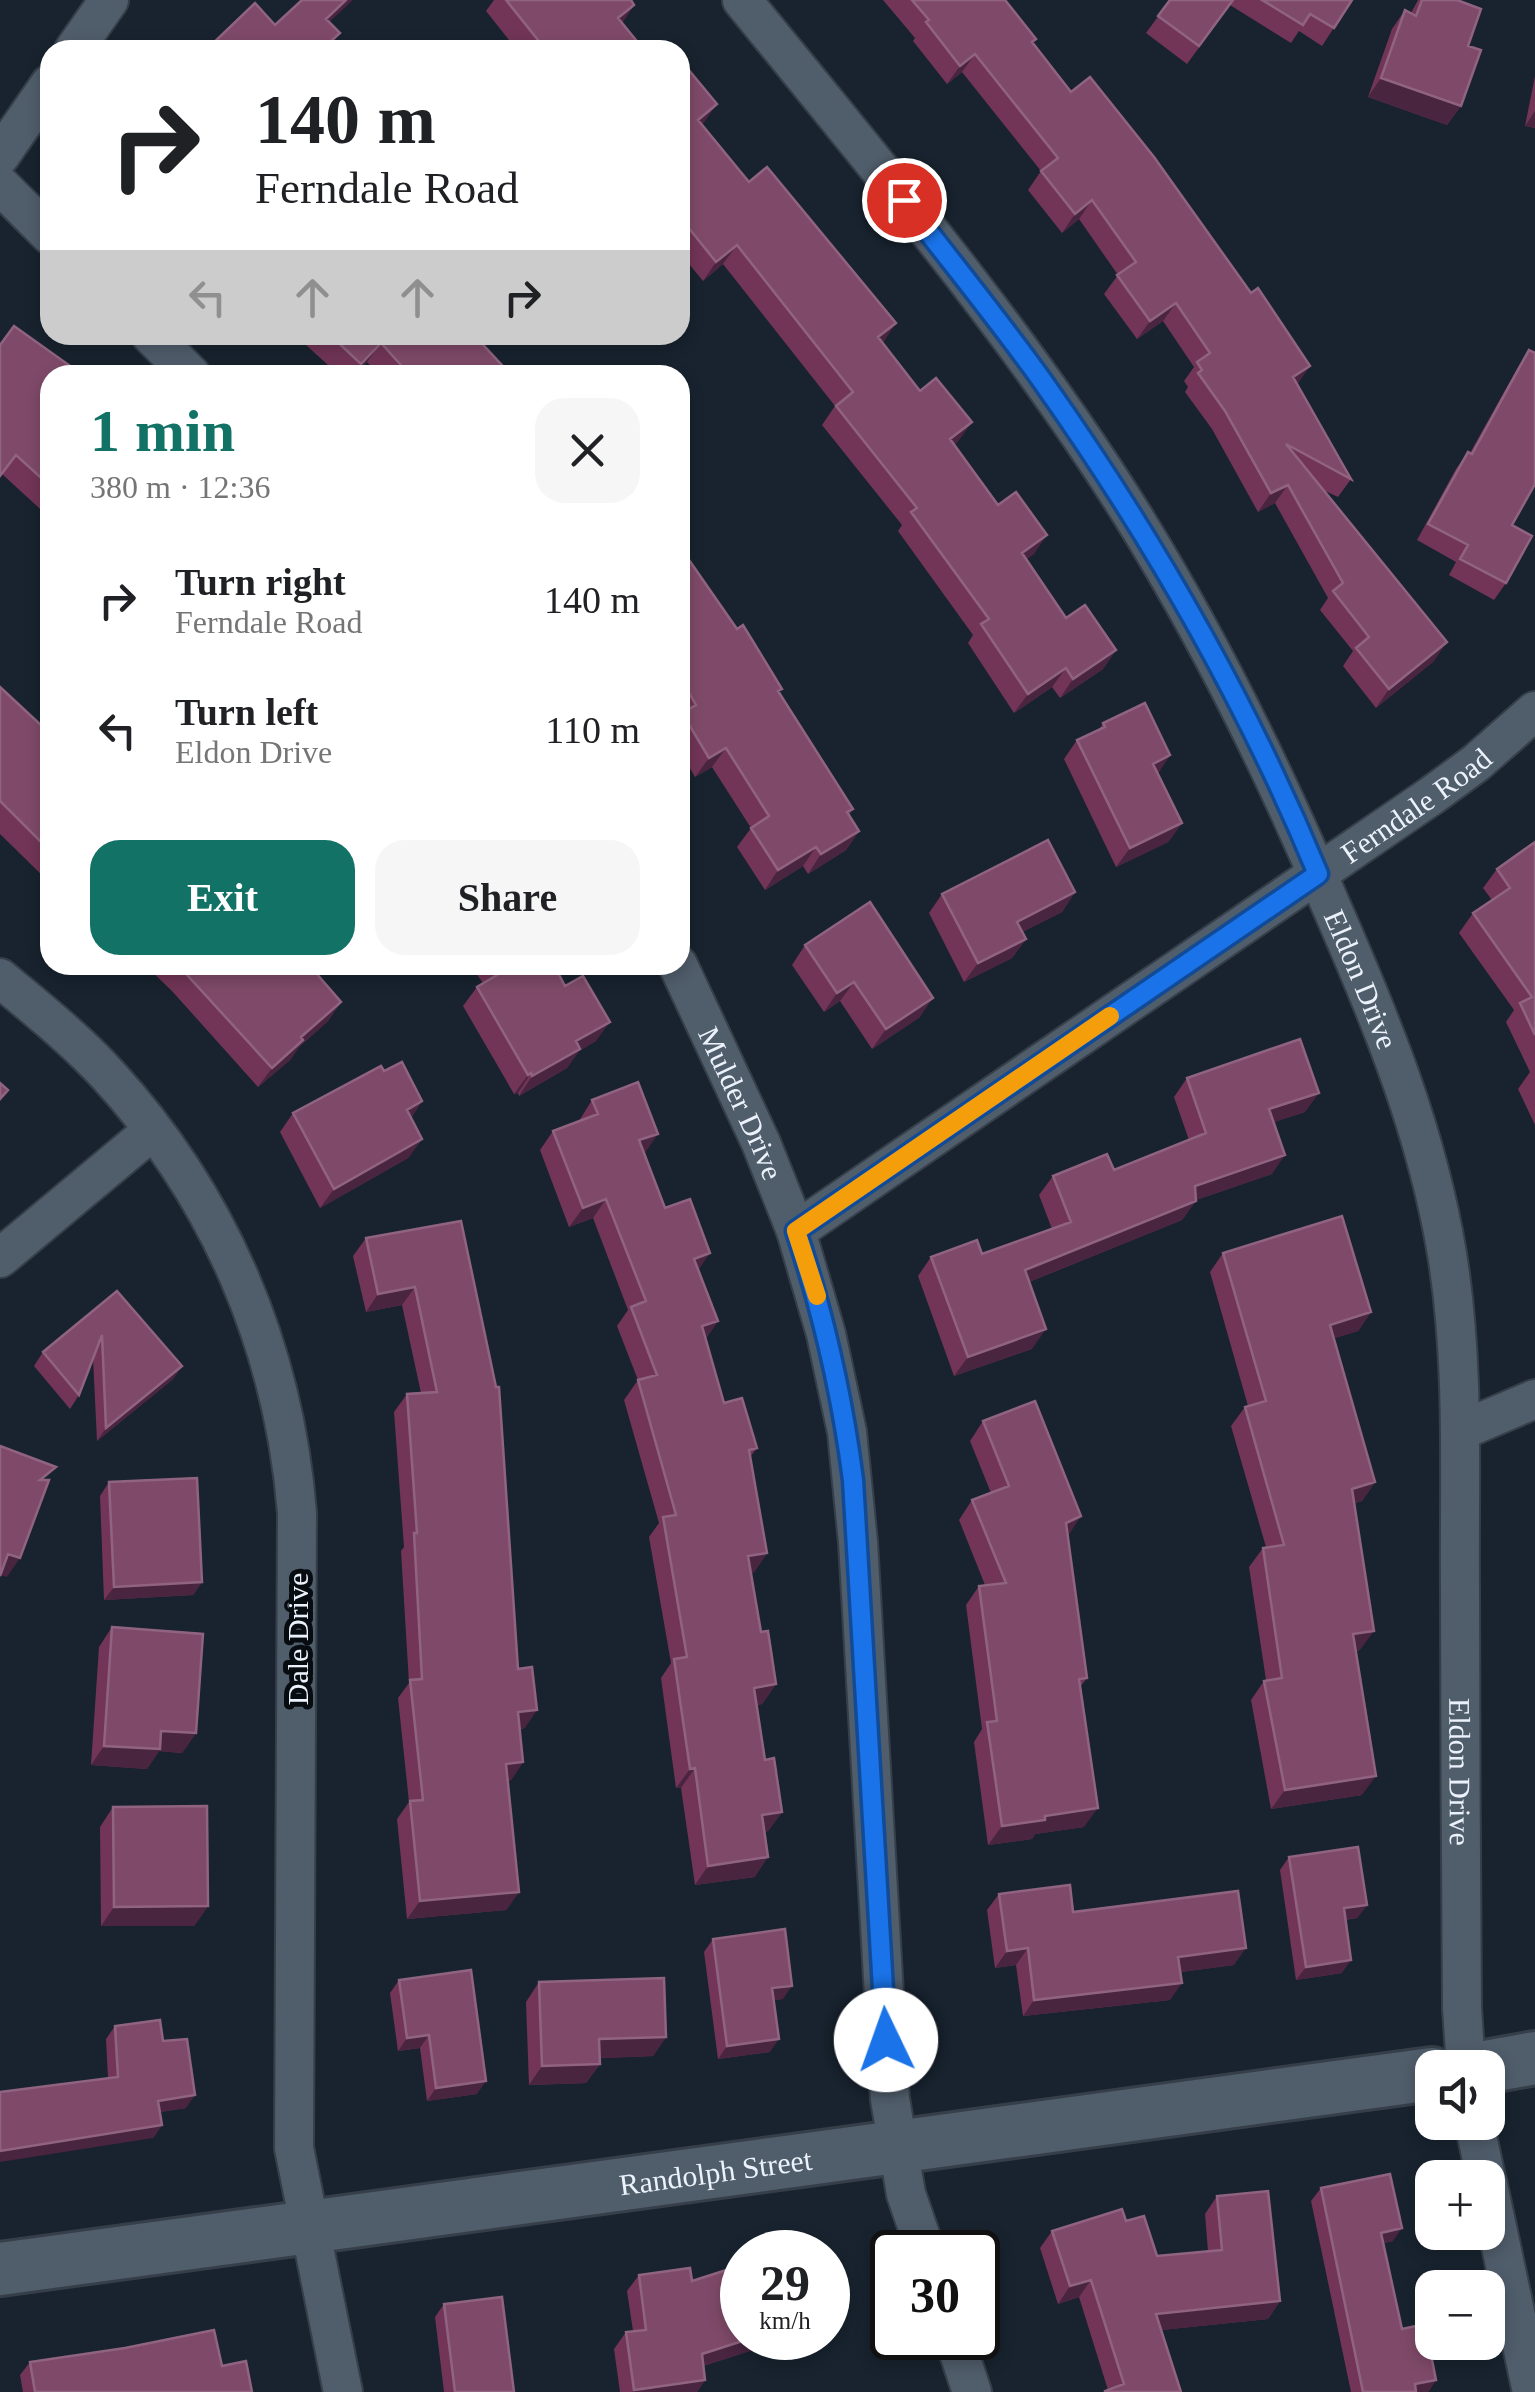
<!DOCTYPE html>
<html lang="en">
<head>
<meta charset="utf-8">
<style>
  :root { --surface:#fff; --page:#f6f6f6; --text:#202124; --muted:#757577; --accent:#127266 }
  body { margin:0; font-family:"Times New Roman",serif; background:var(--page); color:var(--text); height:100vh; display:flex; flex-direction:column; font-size:38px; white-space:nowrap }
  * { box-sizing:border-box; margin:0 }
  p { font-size:32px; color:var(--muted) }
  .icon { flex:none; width:55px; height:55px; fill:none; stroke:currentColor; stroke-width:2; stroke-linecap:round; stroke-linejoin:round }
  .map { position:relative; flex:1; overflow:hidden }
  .panel { position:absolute; left:40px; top:365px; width:650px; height:610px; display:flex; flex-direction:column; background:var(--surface); border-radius:30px; box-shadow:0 5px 15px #0003 }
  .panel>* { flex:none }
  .banner { position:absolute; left:40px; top:40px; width:650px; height:305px; border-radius:30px; box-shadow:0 5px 15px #0003; background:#fff; color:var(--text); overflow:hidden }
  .tools { position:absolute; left:1415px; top:2050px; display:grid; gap:20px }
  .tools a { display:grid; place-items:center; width:90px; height:90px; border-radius:20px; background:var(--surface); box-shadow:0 5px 15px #0003; font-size:50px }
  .speed { position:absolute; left:720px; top:2230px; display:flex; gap:20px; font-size:50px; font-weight:700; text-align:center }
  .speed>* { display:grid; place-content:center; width:130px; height:130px; border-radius:50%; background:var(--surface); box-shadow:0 5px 15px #0003; line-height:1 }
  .speed small { font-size:25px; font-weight:400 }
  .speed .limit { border:5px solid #111; border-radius:15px; background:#fff; color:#111 }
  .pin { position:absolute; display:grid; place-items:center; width:85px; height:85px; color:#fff; margin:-42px; border:5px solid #fff; border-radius:50%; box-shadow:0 2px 10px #0007 }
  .me { position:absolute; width:110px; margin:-55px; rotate:357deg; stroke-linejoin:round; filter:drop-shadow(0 0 8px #0008) }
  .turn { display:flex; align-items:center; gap:35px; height:210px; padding:0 50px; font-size:45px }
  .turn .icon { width:130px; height:130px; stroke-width:2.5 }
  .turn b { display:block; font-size:70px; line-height:85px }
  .lanes { display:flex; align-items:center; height:95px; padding:0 50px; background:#0003; justify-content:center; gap:50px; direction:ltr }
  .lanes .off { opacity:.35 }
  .round { display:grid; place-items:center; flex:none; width:105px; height:105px; border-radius:30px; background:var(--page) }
  .summary { display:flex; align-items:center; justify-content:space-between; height:170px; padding:0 50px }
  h1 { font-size:60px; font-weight:700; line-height:75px; color:var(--accent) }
  .cta { display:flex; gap:20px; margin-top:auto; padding:20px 50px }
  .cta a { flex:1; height:115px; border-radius:30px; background:var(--accent); color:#fff; font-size:40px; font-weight:700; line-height:115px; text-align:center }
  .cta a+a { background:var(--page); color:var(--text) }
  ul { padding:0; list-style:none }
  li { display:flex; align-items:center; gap:30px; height:130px; padding:0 50px }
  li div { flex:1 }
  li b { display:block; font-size:38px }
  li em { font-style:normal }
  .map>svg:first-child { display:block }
</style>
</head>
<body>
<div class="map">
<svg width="1535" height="2392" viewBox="0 0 1535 2392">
  <rect width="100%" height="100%" fill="#18232f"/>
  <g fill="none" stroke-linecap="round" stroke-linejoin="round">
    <g stroke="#363f49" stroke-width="42">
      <g id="street">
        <path id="s1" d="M742,0C877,166 1017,331 1131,513C1209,638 1274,771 1332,908C1381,1020 1427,1132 1447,1254C1465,1364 1459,1476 1460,1587C1460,1727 1461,1868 1462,2008L1466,2068"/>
        <path d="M74,50L109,0"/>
        <path d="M0,156L50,84"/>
        <path d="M0,185L50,235"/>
        <path d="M151,335L191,375"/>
        <path id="s2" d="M678,965L761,1143L796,1231L826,1334L847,1432L858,1542L890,2099L906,2194L926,2252"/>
        <path d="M0,978C37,1009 75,1039 108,1075C220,1197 284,1349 297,1513L294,2148L343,2392"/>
        <path id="s3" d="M796,1231L1431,796L1476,763L1535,711"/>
        <path d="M0,1258L152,1131"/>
        <path d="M1460,1431L1535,1399"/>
        <path d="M1474,2122L1486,2178"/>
        <path d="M1488,2185L1532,2392"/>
        <path d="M954,2338L972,2392"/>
      </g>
    </g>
    <g stroke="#363f49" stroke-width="58">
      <g id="secondary">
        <path d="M1480,2068L1535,2058"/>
        <path id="s4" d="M0,2269L1432,2074"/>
      </g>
    </g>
    <use href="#street" stroke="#505d6b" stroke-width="38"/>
    <use href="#secondary" stroke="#505d6b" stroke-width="52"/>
  </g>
  <path fill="#723557" d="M494,0H631L634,5L622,23L644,50H517L486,11Z
    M883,0H1005L1036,39L1033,42L1297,385L1351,479L1338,497L1323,490L1434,661L1376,708L1343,666L1353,651L1320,610L1328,598L1275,503L1258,512L1212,429L1185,392L1188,387L1184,381L1194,367L1163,321L1137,339L1104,294L1118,275L1079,219L1062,233L1028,190L1041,171L962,72L947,84L913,41L915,38Z
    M1170,0H1352L1322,46L1299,31L1291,43L1230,5L1187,64L1146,33Z
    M1418,0H1457L1468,46L1461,106L1447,125L1368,97L1392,29L1405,10L1411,13Z
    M680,65L702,125L920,391L972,422L958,441L954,445L1034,554L1026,559L1066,618L1116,650L1103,669L1060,698L1052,687L1014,713L968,643L973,635L898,531L902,525L822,425L835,406L723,264L703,281L680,253Z
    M1535,76V128L1525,126Z
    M313,335H474L511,375H379L367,362L355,375H339L306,345Z
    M1529,350L1506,583L1494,600L1449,575L1456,562L1417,540L1456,469L1468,452L1470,453L1518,367Z
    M50,375V518L2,474Z
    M680,547L779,693L853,809L849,815L859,831L846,850L808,874L803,866L765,890L737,847L751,828L712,767L695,777L680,751Z
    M0,687L44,728L50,722V883L0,834Z
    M1103,723L1170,755L1158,773L1182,823L1168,842L1116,867L1064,759L1077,740L1099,730Z
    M1535,842V1125L1518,1089L1530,1072L1506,1022L1514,1010L1459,933L1473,913L1492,900L1483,888L1497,869Z
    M1075,892L1062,912L1022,932L1026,939L1012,958L964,982L929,913L942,894Z
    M805,945L920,1017L872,1049L840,1001L824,1012L792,965Z
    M145,965H309L341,1002L328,1021L299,1047L290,1060L258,1087L172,991Z
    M470,965H554L596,1041L579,1051L567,1068L519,1096L518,1093L514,1094L463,1006L477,987L483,983Z
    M384,1071L422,1101L411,1118L422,1139L408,1158L320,1208L280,1132L293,1113Z
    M1187,1078L1305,1112L1274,1122L1272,1174L1196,1200L1182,1220L1029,1282L1032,1349L954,1376L918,1276L931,1257L982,1254L1052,1229L1039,1195L1053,1176L1114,1170L1189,1140L1174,1097Z
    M592,1100L645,1153L665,1208L698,1270L718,1321L706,1338L724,1403L757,1448L750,1457L767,1553L754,1572L751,1573L761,1632L776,1684L762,1704L757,1705L765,1760L782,1812L768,1831L764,1832L755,1877L695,1885L681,1788H676L661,1678L671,1663L649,1537L659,1523L624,1400L638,1380L617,1326L628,1310L593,1218L569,1227L540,1150L553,1131L579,1121Z
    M461,1221L525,1728L520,1729L523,1762L511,1780L508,1781L519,1892L506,1910L407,1919L397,1819L409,1802L398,1698L409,1683L401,1551L404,1547L394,1412L407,1394L421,1393L402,1305L366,1312L353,1256L366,1238Z
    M1223,1253L1371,1312L1358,1331L1334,1338L1375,1482L1362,1501L1355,1503L1360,1650L1356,1651L1362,1795L1271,1809L1251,1700L1264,1681L1266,1680L1249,1567L1263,1548L1266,1547L1231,1426L1245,1407L1248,1406L1210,1272Z
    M117,1291L182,1366L173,1379L97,1441L93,1358L79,1395L70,1409L34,1366L43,1352Z
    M983,1421L1068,1536L1087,1678L1080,1687L1084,1827L1035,1834L1032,1839L988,1845L974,1742L982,1729L966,1605L979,1586L985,1585L959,1520L972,1500L991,1493L970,1441Z
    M109,1482L202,1582L193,1595L104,1600L100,1496Z
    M112,1627L196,1733L182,1753L159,1751L147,1769L91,1765L99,1647Z
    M113,1807L208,1906L194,1926H101L100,1827Z
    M1289,1857L1367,1905L1357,1918L1345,1920L1342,1973L1296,1980L1280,1870Z
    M999,1894L1073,1912L1234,1965L1180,1972L1170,2000L1023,2016L1016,1965L995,1968L987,1910Z
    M713,1939L783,1999L773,2000L770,2052L718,2059L704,1952Z
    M399,1980L477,2094L427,2101L420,2048L398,2051L390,1993Z
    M539,1982L666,2037L653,2056L600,2058V2064L586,2083L529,2085L526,2002Z
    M115,2026L163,2041L186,2108L160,2112L162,2125L153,2138L108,2078L106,2039Z
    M1321,2188L1393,2241L1383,2243L1402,2329L1436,2380L1428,2392H1351L1311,2201Z
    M1217,2196L1280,2301L1268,2319L1161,2330L1181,2392H1104L1108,2390L1079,2297L1058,2304L1040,2248L1052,2231L1126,2221L1157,2256L1208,2251L1205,2214Z
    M639,2275L692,2281L742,2338H791L703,2366L705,2380L697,2392H620L614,2349L626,2332L633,2331L627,2291Z
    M444,2304L513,2392H444L435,2317Z
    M30,2362L222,2366L252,2392H23L20,2375Z"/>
  <path fill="#492540" d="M346,0H353L313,37L326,19Z
    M634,5L621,24L618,18Z
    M340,33L328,50H321Z
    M975,54L962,72L947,84L960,66Z
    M1381,78L1461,106L1447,125L1368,97Z
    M717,104L703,124L684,139L698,120Z
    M1535,111V128L1525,126Z
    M1092,200L1079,219L1062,233L1075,214Z
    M737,245L723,264L703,281L716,262Z
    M1176,303L1163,321L1137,339L1150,321Z
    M896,323L883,343L878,337Z
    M381,343L367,362L355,375H353L361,364Z
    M1310,366L1297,385L1293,377Z
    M972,422L958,441L936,459L950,439Z
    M1288,485L1275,503L1258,512L1271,493Z
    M1047,535L1034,554L1009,572L1022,553Z
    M1447,642L1434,661L1376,708L1389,689Z
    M1116,650L1103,669L1060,698L1073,679Z
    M1066,668L1052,687L1014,713L1028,694Z
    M726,748L712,767L695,777L709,758Z
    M1170,755L1157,775L1153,764Z
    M1182,823L1168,842L1116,867L1130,848Z
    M859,831L846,850L808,874L821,854Z
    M816,847L803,866L765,890L778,870Z
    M1075,892L1062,912L1004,941L1017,922Z
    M1026,939L1012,958L964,982L978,963Z
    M854,982L840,1001L824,1012L837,993Z
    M933,998L920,1017L872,1049L886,1029Z
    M341,1002L328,1021L299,1047L290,1060L258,1087L272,1068L301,1037Z
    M610,1022L596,1041L579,1051L567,1068L519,1096L532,1076L576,1041Z
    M531,1073L518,1093L514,1094L528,1075Z
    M1319,1093L1305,1112L1256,1128L1269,1109Z
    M422,1101L409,1121L407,1110Z
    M658,1134L645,1153L625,1160L639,1140Z
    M422,1139L408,1158L320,1208L334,1189Z
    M1285,1155L1272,1174L1181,1205L1195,1186Z
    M606,1199L593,1218L569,1227L583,1208Z
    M1196,1201L1182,1220L1011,1289L1025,1270Z
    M710,1253L697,1272L694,1259Z
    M415,1287L402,1305L366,1312L378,1294Z
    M1371,1312L1358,1331L1317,1344L1330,1325Z
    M718,1321L704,1340L702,1326Z
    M1046,1329L1032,1349L954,1376L968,1357Z
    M182,1366L173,1379L97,1441L106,1428Z
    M1375,1482L1362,1501L1339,1508L1352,1489Z
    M1081,1516L1068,1536L1066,1523Z
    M767,1553L754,1572L735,1576L748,1556Z
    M8,1554L20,1558L7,1577L0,1575Z
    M202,1582L193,1595L104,1600L114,1587Z
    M1374,1631L1360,1650L1340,1653L1353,1634Z
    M776,1684L762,1704L741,1707L754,1688Z
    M537,1710L525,1728L505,1730L518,1712Z
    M161,1731L196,1733L182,1753L159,1751L147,1769L91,1765L104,1746Z
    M523,1762L511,1780L493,1782L506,1764Z
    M695,1768L681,1788H676L690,1769Z
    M1376,1776L1362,1795L1271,1809L1285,1790Z
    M1098,1808L1084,1827L1035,1834L1032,1839L988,1845L1002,1826L1045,1816Z
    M782,1812L768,1831L748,1834L762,1815Z
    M768,1857L755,1877L695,1885L708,1866Z
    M519,1892L506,1910L407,1919L420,1901Z
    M1367,1905L1357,1918L1334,1921L1344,1908Z
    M208,1906L194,1926H101L114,1907Z
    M1028,1948L1016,1965L995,1968L1007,1951Z
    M1246,1948L1234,1965L1167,1974L1178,1957Z
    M1351,1960L1342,1973L1296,1980L1306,1967Z
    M1182,1983L1170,2000L1023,2016L1034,2000Z
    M792,1986L783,1999L763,2001L772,1988Z
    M429,2035L420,2048L398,2051L407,2038Z
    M666,2037L653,2056L585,2059L599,2039Z
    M779,2039L770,2052L718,2059L727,2046Z
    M600,2064L586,2083L529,2085L542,2066Z
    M486,2081L477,2094L427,2101L436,2088Z
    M195,2095L186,2108L149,2114L158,2101Z
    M162,2125L153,2138L0,2162V2151Z
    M1402,2228L1393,2241L1371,2246L1381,2233Z
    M1091,2280L1079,2297L1058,2304L1070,2286Z
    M1280,2301L1268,2319L1143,2332L1156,2314Z
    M847,2307L836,2323L828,2326V2313Z
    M752,2338H791L690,2370L702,2354Z
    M705,2380L697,2392H632L634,2390Z
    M1436,2380L1428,2392H1409L1415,2384Z"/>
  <path fill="#7f4a69" stroke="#906480" stroke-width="2.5" d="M302,0H346L326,19L340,33L321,50L207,49L255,3L275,25Z
    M506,0H631L634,5L618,18L644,50H546Z
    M912,0H1005L1036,39L1032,42L1071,92L1090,77L1154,157L1251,293L1258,288L1310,366L1293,377L1351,479L1286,444L1447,642L1389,689L1356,648L1369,637L1333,591L1343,583L1288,485L1271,493L1225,411L1198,373L1202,370L1197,362L1210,353L1176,303L1150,321L1117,275L1136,262L1092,200L1075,214L1041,171L1058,158L975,54L960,66L926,22L929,20Z
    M1170,0H1233L1199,46L1158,16Z
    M1262,0H1352L1334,28L1310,14L1303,25Z
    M1422,0H1457L1481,9L1468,46L1481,50L1461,106L1381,78L1405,10L1416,16Z
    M683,63L717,104L698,120L749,182L767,167L896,323L878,337L920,391L936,378L972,422L950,439L998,505L1016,492L1047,535L1022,553L1066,618L1085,605L1116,650L1073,679L1066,668L1028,694L981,624L989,619L911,512L917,508L836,406L853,392L737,245L716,262L680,217V65Z
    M14,326L73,368L69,375H50V486L16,455L0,476V345Z
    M330,335H474L511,375H410L381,343L361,364Z
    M1529,350L1535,353V484L1512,525L1532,536L1506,583L1460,559L1468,545L1428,524L1468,452L1472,454Z
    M680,547L737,629L743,625L782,689L778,691L853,809L847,812L859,831L821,854L816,847L778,870L751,828L769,816L726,748L709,758L682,713L696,705L680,677Z
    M0,687L44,728L50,722V851L0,801Z
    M1145,703L1170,755L1153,764L1182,823L1130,848L1077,740L1105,727L1103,723Z
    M1048,840L1075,892L1017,922L1026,939L978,963L942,894Z
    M1535,842V1035L1520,1003L1532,997L1473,913L1510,888L1497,869Z
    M870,902L933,998L886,1029L854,982L837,993L805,945Z
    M178,965H309L341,1002L301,1037L303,1040L272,1068Z
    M497,965H554L565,986L583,976L610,1022L576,1041L580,1049L532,1076L531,1073L528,1075L477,987L502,972Z
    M1300,1039L1319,1093L1269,1109L1285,1155L1195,1186L1196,1201L1025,1270L1046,1329L968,1357L931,1257L977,1240L982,1254L1071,1222L1053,1176L1107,1154L1114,1170L1206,1133L1187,1078Z
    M402,1062L422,1101L407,1110L422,1139L334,1189L293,1113L381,1066L384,1071Z
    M638,1082L658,1134L639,1140L665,1208L690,1199L710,1253L694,1259L718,1321L702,1326L724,1403L742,1398L757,1448L749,1450L767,1553L748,1556L761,1632L768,1631L776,1684L754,1688L765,1760L774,1758L782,1812L762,1815L768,1857L708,1866L695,1768L690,1769L674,1659L687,1657L663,1517L676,1515L638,1380L657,1375L631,1307L646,1301L606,1199L583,1208L553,1131L598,1114L592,1100Z
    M0,1083L8,1090L0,1099Z
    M1342,1216L1371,1312L1330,1325L1375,1482L1352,1489L1374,1631L1353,1634L1376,1776L1285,1790L1264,1681L1282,1678L1263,1548L1284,1545L1245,1407L1266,1401L1223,1253Z
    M461,1221L496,1387H499L518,1669L532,1667L537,1710L518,1712L523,1762L506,1764L519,1892L420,1901L410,1801L423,1800L410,1680L422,1679L414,1533H417L407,1394L437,1392L415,1287L378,1294L366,1238Z
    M117,1291L182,1366L106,1428L102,1335L79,1395L43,1352Z
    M1035,1401L1081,1516L1066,1523L1087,1678L1079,1679L1098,1808L1045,1816V1820L1002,1826L987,1722L997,1721L979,1586L1006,1583L972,1500L1009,1486L983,1421Z
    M0,1446L56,1467L40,1480H49L20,1558L8,1554L0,1576Z
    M197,1478L202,1582L114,1587L109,1482Z
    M112,1627L203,1634L196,1733L161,1731L160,1749L104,1746Z
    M207,1806L208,1906L114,1907L113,1807Z
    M1358,1847L1367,1905L1344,1908L1351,1960L1306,1967L1289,1857Z
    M1070,1885L1073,1912L1238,1891L1246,1948L1178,1957L1182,1983L1034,2000L1028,1948L1007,1951L999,1894Z
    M785,1929L792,1986L772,1988L779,2039L727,2046L713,1939Z
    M471,1970L486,2081L436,2088L429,2035L407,2038L399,1980Z
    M664,1978L666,2037L599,2039L600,2064L542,2066L539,1982Z
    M160,2020L163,2041L187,2039L195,2095L158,2101L162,2125L0,2151V2092L118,2077L115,2026Z
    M1390,2174L1402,2228L1381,2233L1402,2329L1425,2324L1436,2380L1415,2384L1416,2392H1363L1321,2188Z
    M1268,2191L1280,2301L1156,2314L1181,2392H1105V2391L1124,2384L1091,2280L1070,2286L1052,2231L1122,2209L1126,2221L1144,2216L1157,2256L1222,2250L1217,2196Z
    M832,2259L847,2307L828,2313V2260Z
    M742,2265V2338H752L702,2354L705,2380L634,2390L626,2332L646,2330L639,2275L690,2268L692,2281Z
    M502,2297L514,2392H455L444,2304Z
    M214,2330L222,2366L246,2361L252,2392H35L30,2362L125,2348Z"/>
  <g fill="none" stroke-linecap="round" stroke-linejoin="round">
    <g stroke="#114b97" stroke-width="25">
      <path id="route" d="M886,2040L853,1480C842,1395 823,1312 796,1231L1318,874C1246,700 1151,535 1043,382C999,320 950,261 904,200"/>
    </g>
    <use href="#route" stroke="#1a73e8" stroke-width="18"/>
    <path stroke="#f59e0b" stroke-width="18" d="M817,1296L796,1231L1110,1016"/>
  </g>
  <g text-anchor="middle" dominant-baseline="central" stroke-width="10" stroke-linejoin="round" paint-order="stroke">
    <g font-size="30" fill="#ebf2fb" stroke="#070c11">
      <text stroke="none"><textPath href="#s3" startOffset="752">Ferndale Road</textPath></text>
      <text stroke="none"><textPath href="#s1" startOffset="1165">Eldon Drive</textPath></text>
      <text stroke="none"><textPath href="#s2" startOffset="152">Mulder Drive</textPath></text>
      <text transform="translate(297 1639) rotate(-90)">Dale Drive</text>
      <text stroke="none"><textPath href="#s1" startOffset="1972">Eldon Drive</textPath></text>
      <text stroke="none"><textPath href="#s4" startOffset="722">Randolph Street</textPath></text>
    </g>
  </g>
</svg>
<div class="tools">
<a><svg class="icon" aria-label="sound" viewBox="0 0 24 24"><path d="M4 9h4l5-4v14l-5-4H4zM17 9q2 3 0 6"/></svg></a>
<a>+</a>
<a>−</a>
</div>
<div class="speed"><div>29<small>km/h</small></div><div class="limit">30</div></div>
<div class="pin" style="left:904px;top:200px;background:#d93025"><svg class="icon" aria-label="arrive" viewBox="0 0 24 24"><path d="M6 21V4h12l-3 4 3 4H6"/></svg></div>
<svg class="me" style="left:886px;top:2040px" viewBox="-20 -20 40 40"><circle r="19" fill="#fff"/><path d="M0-13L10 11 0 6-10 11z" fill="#1a73e8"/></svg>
<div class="banner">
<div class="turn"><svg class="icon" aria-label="right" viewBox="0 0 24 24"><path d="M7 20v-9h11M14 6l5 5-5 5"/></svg><div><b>140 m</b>Ferndale Road</div></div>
<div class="lanes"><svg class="icon off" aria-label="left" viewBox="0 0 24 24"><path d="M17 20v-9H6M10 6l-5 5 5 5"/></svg><svg class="icon off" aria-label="ahead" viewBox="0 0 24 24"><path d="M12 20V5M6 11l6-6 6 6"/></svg><svg class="icon off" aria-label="ahead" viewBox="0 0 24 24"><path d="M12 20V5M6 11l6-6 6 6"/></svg><svg class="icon" aria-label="right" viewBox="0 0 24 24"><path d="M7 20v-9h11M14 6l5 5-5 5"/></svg></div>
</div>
<section class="panel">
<div class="summary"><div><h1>1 min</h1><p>380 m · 12:36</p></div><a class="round"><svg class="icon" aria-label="close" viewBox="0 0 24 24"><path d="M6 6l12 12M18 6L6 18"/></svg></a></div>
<ul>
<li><svg class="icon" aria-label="right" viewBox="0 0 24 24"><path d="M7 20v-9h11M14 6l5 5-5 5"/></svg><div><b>Turn right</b><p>Ferndale Road</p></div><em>140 m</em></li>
<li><svg class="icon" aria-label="left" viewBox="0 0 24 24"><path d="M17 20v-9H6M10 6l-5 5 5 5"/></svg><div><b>Turn left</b><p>Eldon Drive</p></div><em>110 m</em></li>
</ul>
<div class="cta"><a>Exit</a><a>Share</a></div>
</section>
</div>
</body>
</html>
